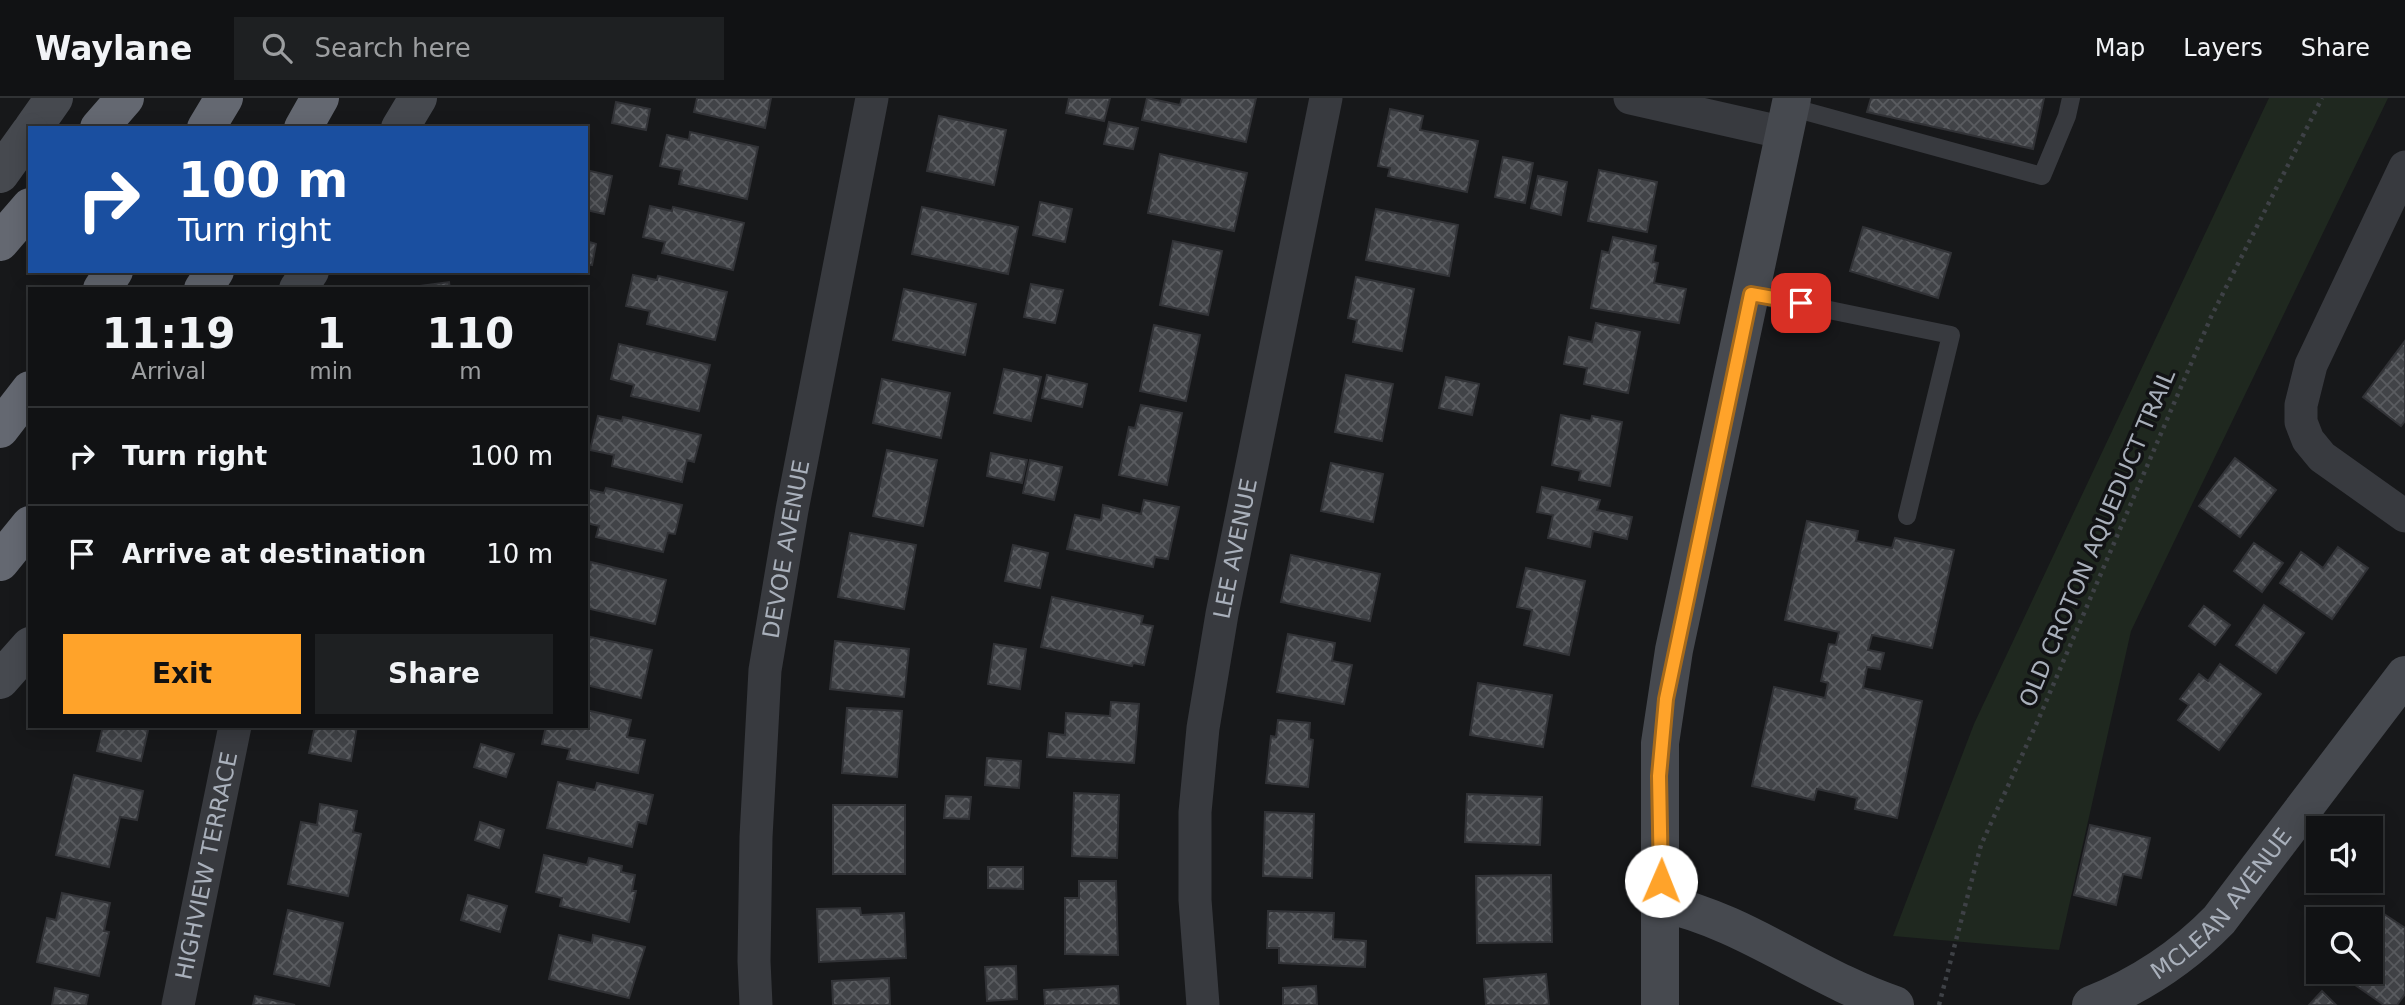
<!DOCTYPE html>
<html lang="en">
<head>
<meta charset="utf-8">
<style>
  :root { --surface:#111214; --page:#1e2022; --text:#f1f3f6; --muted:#9c9ea0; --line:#303234; --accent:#ffa32a }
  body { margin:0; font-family:"DejaVu Sans",sans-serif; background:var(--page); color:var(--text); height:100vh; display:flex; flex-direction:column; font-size:26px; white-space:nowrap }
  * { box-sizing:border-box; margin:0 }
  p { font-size:23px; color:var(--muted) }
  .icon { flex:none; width:38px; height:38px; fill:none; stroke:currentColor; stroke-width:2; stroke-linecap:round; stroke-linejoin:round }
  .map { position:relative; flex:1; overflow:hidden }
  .details { position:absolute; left:28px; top:189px; width:560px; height:441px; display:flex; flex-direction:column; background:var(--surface); border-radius:0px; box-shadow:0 4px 18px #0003,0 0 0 2px var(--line) }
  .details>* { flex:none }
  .banner { position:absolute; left:28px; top:28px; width:560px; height:147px; border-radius:0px; box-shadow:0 4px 18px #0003,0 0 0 2px var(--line); background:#1a4fa0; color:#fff; overflow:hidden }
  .buttons { position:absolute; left:2306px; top:718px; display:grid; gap:14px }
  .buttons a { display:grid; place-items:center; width:77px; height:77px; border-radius:0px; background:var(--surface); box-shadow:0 4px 18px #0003,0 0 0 2px var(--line); font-size:35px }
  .pin { position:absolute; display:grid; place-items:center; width:60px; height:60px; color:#fff; margin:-30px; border-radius:14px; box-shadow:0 4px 10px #0006 }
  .me { position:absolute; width:77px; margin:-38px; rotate:1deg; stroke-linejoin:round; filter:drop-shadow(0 0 5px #0008) }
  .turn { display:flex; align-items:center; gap:24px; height:147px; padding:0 35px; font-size:32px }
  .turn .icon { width:91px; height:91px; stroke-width:2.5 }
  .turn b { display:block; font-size:49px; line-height:60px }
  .eta { display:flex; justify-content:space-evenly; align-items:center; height:119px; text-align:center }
  .eta b { font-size:42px; font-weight:600; line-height:49px }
  .button { display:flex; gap:14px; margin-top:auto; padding:14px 35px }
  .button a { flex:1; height:80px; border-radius:0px; background:var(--accent); color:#111; font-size:28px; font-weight:600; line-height:80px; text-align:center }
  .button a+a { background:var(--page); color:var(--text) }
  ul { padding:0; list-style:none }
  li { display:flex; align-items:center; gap:21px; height:98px; padding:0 35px; border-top:2px solid var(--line) }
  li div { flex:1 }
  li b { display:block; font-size:26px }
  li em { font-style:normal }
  header { display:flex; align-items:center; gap:42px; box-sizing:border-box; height:98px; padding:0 35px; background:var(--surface); border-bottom:2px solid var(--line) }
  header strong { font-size:33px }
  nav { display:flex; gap:38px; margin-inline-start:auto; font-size:24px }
  .search { width:490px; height:63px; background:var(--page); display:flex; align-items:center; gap:18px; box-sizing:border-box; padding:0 24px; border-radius:0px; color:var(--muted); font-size:26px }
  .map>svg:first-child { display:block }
</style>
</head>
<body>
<header>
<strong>Waylane</strong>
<div class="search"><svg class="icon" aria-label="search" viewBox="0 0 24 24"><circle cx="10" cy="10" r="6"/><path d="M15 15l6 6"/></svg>Search here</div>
<nav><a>Map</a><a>Layers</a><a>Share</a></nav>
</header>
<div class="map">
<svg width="2405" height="907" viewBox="0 0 2405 907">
  <defs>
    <pattern id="building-cross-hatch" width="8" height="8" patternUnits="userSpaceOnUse" patternTransform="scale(1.75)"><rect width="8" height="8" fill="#414347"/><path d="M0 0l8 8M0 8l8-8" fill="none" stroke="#5a5c60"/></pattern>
  </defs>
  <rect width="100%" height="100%" fill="#17181a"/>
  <path fill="#1f281f" d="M2269,0H2388L2131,533L2059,852L1893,838L1974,626Z"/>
  <path fill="url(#building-cross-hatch)" stroke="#313236" stroke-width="2" d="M697,0H771L765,30L694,14Z
    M1069,0H1110L1104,23L1066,15Z
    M1147,0L1180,7L1182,0H1256L1246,44L1142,22Z
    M1871,0H2044L2033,51L1867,14Z
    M616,4L650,11L646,32L612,25Z
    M1390,11L1423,18L1420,32L1478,43L1467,94L1388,78L1390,70L1378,68Z
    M939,18L1006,32L994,87L927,73Z
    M1109,24L1138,30L1133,51L1104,46Z
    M690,34L758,49L747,101L679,86L682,72L660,68L667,37L689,42Z
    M1160,56L1247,75L1234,133L1148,115Z
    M1503,59L1533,65L1525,105L1495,99Z
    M586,72L612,78L604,116L586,112Z
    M1599,72L1657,84L1647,134L1588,123Z
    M1538,78L1567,84L1561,117L1531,110Z
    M1040,104L1072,111L1065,144L1033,137Z
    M650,108L672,113L673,109L744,125L733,172L662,155L665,144L643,139Z
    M922,109L1018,129L1008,176L912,156Z
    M1376,111L1458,127L1449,178L1366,162Z
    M1863,129L1951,155L1938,200L1850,173Z
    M1613,139L1656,148L1653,164L1658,165L1654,185L1686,191L1679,225L1591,210L1602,153L1609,155Z
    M586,143L596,146L592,167L586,166Z
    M1173,143L1222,153L1208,217L1160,207Z
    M633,177L657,182L658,178L727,194L715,242L647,226L650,213L626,208Z
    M1356,179L1414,191L1402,253L1353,244L1357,222L1348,220Z
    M449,184L450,191H397Z
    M1031,186L1063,192L1055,225L1024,219Z
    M904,191L976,206L965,257L893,242Z
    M1596,225L1640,234L1628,295L1584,286L1587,270L1564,266L1569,239L1592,244Z
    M1154,227L1200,237L1186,303L1140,293Z
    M2405,243V323L2401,328L2363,299Z
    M619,246L710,267L699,313L631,298L634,287L611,281Z
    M1004,271L1041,279L1031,323L994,315Z
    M1047,277L1087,286L1082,309L1042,300Z
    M1346,277L1393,286L1382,343L1335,334Z
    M1446,279L1479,286L1472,317L1439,310Z
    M882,281L950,295L941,340L873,325Z
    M1141,307L1182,315L1167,387L1119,377L1129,329L1135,330Z
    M1561,317L1591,323L1592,318L1622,324L1610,388L1579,382L1581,373L1552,367Z
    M598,318L622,323L623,319L701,337L694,364L687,362L682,384L612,368L614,357L590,352Z
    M887,352L937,362L923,428L873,418Z
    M991,355L1027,362L1022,385L987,378Z
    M2235,360L2276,392L2240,439L2199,408Z
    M1030,362L1062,369L1054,402L1023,395Z
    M1331,365L1383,376L1373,424L1321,413Z
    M1542,389L1600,402L1597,412L1632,419L1627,441L1593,433L1590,449L1548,440L1553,417L1537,414Z
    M606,390L682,407L675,436L668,435L663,454L596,439L599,428L586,425V391L604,395Z
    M1144,402L1179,409L1168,461L1155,459L1153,469L1067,451L1075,417L1101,422L1103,407L1141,416Z
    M1807,423L1858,433L1856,443L1892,450L1895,440L1954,452L1932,550L1872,537L1868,552L1884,555L1880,571L1867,569L1863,590L1922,603L1897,720L1855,711L1857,700L1817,691L1814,702L1752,688L1774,589L1825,600L1828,585L1821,583L1829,546L1836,547L1839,534L1785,522Z
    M850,435L916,447L904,511L838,499Z
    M2254,445L2283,465L2262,494L2234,473Z
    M1013,447L1048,455L1040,490L1005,483Z
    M2338,449L2368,470L2332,521L2280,485L2301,454L2323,470Z
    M1291,457L1380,476L1370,523L1281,504Z
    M591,464L666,482L655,526L586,510V469L590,470Z
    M1526,470L1585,483L1569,557L1524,547L1532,512L1517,509Z
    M1052,499L1143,518L1141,526L1153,528L1144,567L1133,565L1132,568L1041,549Z
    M2264,507L2304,535L2276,575L2236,547Z
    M2204,508L2230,527L2215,547L2189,528Z
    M1288,536L1335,545L1332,563L1352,567L1344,606L1277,594Z
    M586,538L652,552L641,600L586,587Z
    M835,543L909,551L904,599L830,591Z
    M994,546L1026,551L1020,591L988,586Z
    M2220,566L2261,596L2219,652L2178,622L2189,607L2180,601L2199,576L2208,583Z
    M1478,585L1552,597L1543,649L1470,637Z
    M1111,604L1139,606L1134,665L1047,659L1049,635L1065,637L1066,615L1110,618Z
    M847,610L902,613L897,679L842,675Z
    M586,612L631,622L627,639L645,642L638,675L567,661L570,651L542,646L546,628H586Z
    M1278,622L1310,625L1309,641L1313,642L1308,689L1266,685L1271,638L1276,639Z
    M103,628H149L141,663L97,653Z
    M315,628H357L351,663L309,655Z
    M481,646L514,656L506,679L474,669Z
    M987,660L1021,663L1019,690L985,687Z
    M74,677L143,693L137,722L120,719L109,769L56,757Z
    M558,684L595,692L597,685L653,697L646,726L638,724L632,749L547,730Z
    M1074,695L1119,697L1117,760L1072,758Z
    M1467,696L1542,699L1540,747L1465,744Z
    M946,698L971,699L969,721L944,720Z
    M320,706L357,713L353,734L361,736L348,798L288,786L301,724L317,727Z
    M833,707H905V776H833Z
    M1265,714L1314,716L1312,780L1263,778Z
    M480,724L504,732L499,750L475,742Z
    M2090,727L2150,740L2141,780L2123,776L2116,807L2074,797Z
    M544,757L587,767L589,760L622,768L621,774L635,777L632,793H636L629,824L560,808L562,800L536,794Z
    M988,769H1023V791L988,790Z
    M1551,777L1552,844L1477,845L1476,778Z
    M1079,783H1116L1118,857L1065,856V800H1079Z
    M62,795L110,805L104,833L109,834L99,878L37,864L47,820L56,822Z
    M468,797L507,808L500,834L461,822Z
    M860,810L861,817L904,815L906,860L819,864L817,811Z
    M288,812L343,825L329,888L274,876Z
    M1268,813L1334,815L1333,841L1366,843L1365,869L1279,865V850H1267Z
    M2381,814L2405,830V896L2397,907H2384L2338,875L2371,873V828Z
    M559,837L592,845L593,837L645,849L629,900L549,881Z
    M1016,868L1017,901L987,903L985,869Z
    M1546,876L1549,907H1486L1484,881Z
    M889,880L890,907H833L832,883Z
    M1118,888L1119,907H1045L1044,892Z
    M1316,888L1317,907H1283V890Z
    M55,890L88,897L86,907H52Z
    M2322,893L2336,907H2309Z
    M255,898L295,907H253Z"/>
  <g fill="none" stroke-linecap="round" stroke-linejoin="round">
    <path stroke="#3e4146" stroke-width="4.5" stroke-dasharray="3.5 5" stroke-linecap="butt" d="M1939,907L1981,747L2039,620L2211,219L2322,0"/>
    <path stroke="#383a3f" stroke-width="18" d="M1790,9L2042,78L2067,18L2071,0
      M1751,196L1951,237L1907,418"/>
    <g stroke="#383a3f" stroke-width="33">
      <path d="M1630,0L1785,35"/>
      <path d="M2405,69L2311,267L2301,307V324L2308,342L2322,359L2405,418"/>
      <path id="s1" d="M178,907L235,628"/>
      <path id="s2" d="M756,907L754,863L756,739L765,572L792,412L872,0"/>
      <path id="s3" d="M1203,907L1195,802V714L1203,630L1222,516L1326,0"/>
    </g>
    <g stroke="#46494f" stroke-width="38">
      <path d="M33,30L54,0"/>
      <path d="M400,30L418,0"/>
      <path d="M0,76L30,34"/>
      <path d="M298,191L310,173"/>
      <path d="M0,582L30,548"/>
      <path d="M1661,805C1745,823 1814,880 1895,907"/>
      <path d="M1660,907V645L1674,552L1792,0"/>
      <path id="s4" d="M2091,907C2141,887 2182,860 2219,822L2405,577"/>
    </g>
    <path stroke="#646871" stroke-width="38" d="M99,30L125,0
      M206,30L224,0
      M303,30L320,0
      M0,144L30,109
      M102,191L114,173
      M203,191L215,173
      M0,331L30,292
      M0,464L30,427"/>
  </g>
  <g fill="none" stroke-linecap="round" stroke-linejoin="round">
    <g stroke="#a66a1b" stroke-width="18">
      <path id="route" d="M1661,783L1659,678L1666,601L1751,196L1801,205"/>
    </g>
    <use href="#route" stroke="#ffa32a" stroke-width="12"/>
  </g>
  <g text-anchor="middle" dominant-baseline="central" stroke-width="7" stroke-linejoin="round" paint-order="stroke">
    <g font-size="23" fill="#a9b0bb" stroke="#121315">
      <text transform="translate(2097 440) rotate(-67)">OLD CROTON AQUEDUCT TRAIL</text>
      <text stroke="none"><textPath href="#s2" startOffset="458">DEVOE AVENUE</textPath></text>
      <text stroke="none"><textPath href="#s3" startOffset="460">LEE AVENUE</textPath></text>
      <text stroke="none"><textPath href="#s1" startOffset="142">HIGHVIEW TERRACE</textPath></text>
      <text stroke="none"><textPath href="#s4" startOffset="168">MCLEAN AVENUE</textPath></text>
    </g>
  </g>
</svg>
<div class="buttons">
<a><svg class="icon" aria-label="sound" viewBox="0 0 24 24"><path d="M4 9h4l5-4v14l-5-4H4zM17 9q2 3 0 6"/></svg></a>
<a><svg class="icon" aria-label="search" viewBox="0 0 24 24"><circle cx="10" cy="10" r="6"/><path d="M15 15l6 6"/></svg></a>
</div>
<div class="pin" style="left:1801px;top:205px;background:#d93025"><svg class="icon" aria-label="arrive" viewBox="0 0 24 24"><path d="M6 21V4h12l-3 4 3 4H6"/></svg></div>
<svg class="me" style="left:1661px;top:783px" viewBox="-20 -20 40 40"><circle r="19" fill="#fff"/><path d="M0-13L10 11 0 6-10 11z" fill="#ffa32a"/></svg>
<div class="banner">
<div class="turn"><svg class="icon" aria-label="right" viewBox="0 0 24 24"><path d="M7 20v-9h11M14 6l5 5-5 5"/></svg><div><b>100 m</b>Turn right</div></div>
</div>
<section class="details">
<div class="eta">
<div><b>11:19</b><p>Arrival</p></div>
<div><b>1</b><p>min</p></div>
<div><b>110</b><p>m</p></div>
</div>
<ul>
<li><svg class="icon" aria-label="right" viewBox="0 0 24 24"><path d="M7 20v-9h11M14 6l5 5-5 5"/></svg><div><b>Turn right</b></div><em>100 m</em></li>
<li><svg class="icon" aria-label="arrive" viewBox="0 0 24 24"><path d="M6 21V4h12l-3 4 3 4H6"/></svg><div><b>Arrive at destination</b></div><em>10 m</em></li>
</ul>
<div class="button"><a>Exit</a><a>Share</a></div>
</section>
</div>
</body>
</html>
